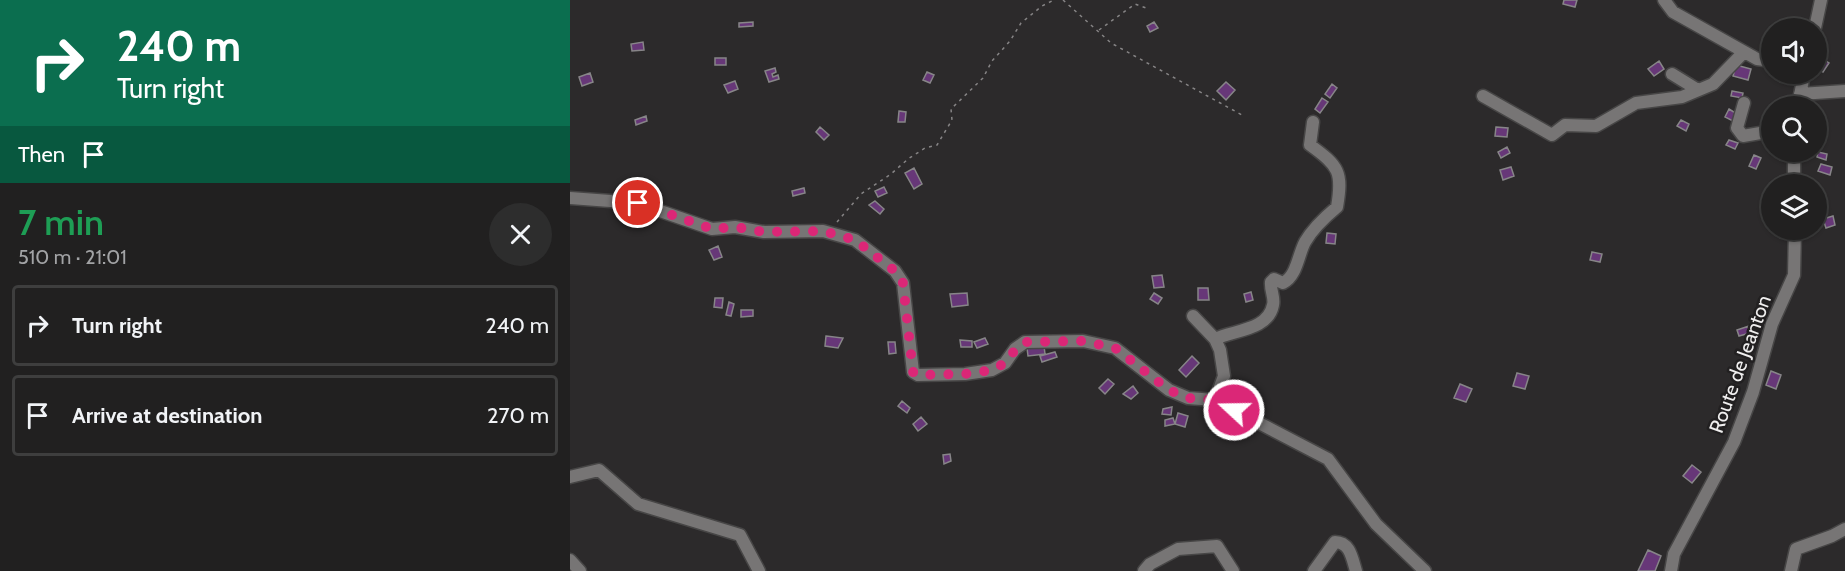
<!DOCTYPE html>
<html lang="en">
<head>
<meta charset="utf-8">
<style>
  :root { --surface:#212020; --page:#2d2d2d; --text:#f1f3f6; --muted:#a2a3a5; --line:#3e3e3e }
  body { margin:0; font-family:Cabin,sans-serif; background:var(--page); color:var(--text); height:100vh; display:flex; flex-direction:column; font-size:22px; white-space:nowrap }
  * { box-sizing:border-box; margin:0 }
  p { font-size:20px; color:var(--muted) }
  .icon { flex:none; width:33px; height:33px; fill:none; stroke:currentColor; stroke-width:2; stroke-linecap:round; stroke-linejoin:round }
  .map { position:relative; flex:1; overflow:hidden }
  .drawer { display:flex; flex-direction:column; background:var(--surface); width:570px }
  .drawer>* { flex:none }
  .top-card { background:#0b6e4f; color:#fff; overflow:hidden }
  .tools { position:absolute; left:1191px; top:18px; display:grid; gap:12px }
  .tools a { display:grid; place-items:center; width:66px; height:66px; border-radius:50%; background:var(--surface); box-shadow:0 2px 4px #0004,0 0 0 2px var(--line); font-size:30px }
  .pin { position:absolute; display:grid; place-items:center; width:51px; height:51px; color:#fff; margin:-26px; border:3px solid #fff; border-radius:50%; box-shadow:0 2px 6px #0007 }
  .me { position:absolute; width:66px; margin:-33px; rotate:291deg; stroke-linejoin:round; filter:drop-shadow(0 0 4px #0008) }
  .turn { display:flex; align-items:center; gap:21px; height:126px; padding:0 18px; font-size:27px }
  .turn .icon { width:78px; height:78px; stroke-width:2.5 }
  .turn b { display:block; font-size:42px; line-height:51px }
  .then { display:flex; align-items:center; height:57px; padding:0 18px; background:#0003; gap:12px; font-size:22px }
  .round { display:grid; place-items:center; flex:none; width:63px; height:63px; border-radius:32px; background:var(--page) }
  .headline { display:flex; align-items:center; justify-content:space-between; height:102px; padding:0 18px }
  h1 { font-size:36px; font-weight:600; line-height:45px; color:#1e9e55 }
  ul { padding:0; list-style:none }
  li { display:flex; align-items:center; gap:18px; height:81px; margin:0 12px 9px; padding:0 6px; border:3px solid var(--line); border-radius:6px }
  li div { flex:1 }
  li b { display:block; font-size:22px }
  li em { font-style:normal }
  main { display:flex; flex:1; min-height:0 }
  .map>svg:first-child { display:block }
</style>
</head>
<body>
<main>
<section class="drawer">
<div class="top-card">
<div class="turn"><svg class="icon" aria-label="right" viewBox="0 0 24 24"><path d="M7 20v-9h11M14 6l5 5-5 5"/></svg><div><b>240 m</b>Turn right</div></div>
<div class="then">Then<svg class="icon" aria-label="arrive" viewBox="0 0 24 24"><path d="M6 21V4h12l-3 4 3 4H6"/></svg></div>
</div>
<div class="headline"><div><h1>7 min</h1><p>510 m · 21:01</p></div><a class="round"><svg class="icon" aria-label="close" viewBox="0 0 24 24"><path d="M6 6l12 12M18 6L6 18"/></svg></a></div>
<ul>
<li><svg class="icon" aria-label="right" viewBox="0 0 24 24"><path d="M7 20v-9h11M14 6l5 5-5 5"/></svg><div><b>Turn right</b></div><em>240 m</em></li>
<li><svg class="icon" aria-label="arrive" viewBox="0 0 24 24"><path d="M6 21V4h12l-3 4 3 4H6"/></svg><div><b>Arrive at destination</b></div><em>270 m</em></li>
</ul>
</section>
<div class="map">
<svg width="1275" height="571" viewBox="0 0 1275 571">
  <rect width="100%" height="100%" fill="#2c2a2b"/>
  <path fill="#673778" stroke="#878588" stroke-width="1.5" d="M994,0H1007L1005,7L993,4Z
    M183,22V26L169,27V23Z
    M584,22L588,28L580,32L577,26Z
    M73,42L74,50L62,51L61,44Z
    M145,58H156V65H145Z
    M1253,59L1259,63L1253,72L1248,69Z
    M1089,61L1094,69L1084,76L1078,69Z
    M1166,65L1181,69L1178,80L1163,76Z
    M205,68L206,72L202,74L203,77L208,75L209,79L199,82L195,71Z
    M357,72L364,75L360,83L353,80Z
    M20,73L23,82L12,86L9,77Z
    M165,81L168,89L158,93L154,85Z
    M656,82L665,90L656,100L647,91Z
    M762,84L767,88L760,98L755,94Z
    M1162,91L1173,93L1172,98L1161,96Z
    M752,98L758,102L750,113L745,109Z
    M1159,109L1167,114L1163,121L1155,117Z
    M329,111L336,112L335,122H328Z
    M76,116L77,121L66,125L65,120Z
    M1111,120L1119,124L1116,131L1107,126Z
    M250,127L259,135L254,140L246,132Z
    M926,127L938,128L937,137L925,136Z
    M1159,140L1168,143L1165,149L1156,145Z
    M937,147L940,153L931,158L928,152Z
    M1248,152L1257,154L1256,160L1247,157Z
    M1184,155L1191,158L1186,169L1179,166Z
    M1251,164L1262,167L1260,175L1248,171Z
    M941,167L944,176L933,180L930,170Z
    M344,168L352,184L344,189L335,173Z
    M314,187L317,193L308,197L305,191Z
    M234,188L235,193L223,196L222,191Z
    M305,201L314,209L310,214L299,205Z
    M1263,216L1265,225L1256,228L1253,219Z
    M757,233L766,234L765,244L756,243Z
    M148,246L152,257L144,260L139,250Z
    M1022,252L1032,254L1030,262L1020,260Z
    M592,275L594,287L584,288L582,276Z
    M628,288H638L639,300H628Z
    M681,292L683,300L676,302L674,294Z
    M397,293L398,305L382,307L380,294Z
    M584,293L592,298L588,304L580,299Z
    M145,298H153L152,308L144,307Z
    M159,302L164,304L161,316L156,315Z
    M171,310H183V316L171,317Z
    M1179,326L1180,333L1169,336L1167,330Z
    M256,336L273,338L268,348L255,346Z
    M415,338L418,344L407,348L404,342Z
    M390,340L402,341V347H391Z
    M318,342H325L326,353L319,354Z
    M474,346L475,354L458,356L457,348Z
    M485,352L487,357L472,362L470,356Z
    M622,356L629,363L616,377L609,370Z
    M1201,371L1211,375L1206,389L1196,385Z
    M947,373L959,376L955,389L943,386Z
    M538,379L544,384L535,394L529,388Z
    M890,384L902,389L896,402L884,398Z
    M563,386L568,393L561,399L553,394Z
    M332,401L340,408L337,413L328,406Z
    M602,407L601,415L592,414L593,409Z
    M608,413L618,416L615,427L605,424Z
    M351,417L357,424L348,431L343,424Z
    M603,418L605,424L595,426V420Z
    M380,454L381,461L374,464L373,455Z
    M1122,465L1131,472L1122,483L1113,476Z
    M1078,550L1091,556L1085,571H1068Z"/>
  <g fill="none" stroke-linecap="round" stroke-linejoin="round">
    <g stroke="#474646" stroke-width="15">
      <path id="minor" d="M1094,0L1103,12L1187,59L1202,61
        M1245,28L1251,0
        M1102,74L1128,90
        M1230,94L1275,91
        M913,96L982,135L995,125L1026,126L1066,103L1112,97L1143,84L1174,52
        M1174,103L1167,128L1173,136L1202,131
        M1228,106L1234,74
        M1224,152V184
        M0,198L67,203L142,229L165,227L194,232L253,231L285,240L325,271L333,283L343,372L348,375L395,374L422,370L435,363L445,349L455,342L513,341L545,348L599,390L618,398L645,400L758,459L806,524L855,571
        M623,316L645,339L650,350L654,376L645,400
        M645,339C663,330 698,331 703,305C705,298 700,290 701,282L704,279L713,283C727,276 728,255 735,242C743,228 755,217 767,207C773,172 769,166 740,145L743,122
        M0,477L29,470L68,504L170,535L189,571
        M0,560L10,571
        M574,571L580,564L608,549L647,546L663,571
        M744,571L765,542C780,542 782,558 786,571
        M1101,571L1104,554L1164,442L1183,392L1202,324L1224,275L1225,230
        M1221,571L1226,549L1262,536L1275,529"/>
    </g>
    <path stroke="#868485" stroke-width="1.5" stroke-dasharray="3 4.5" stroke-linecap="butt" d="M493,0L541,43L672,115
      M529,30L565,4L576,8
      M267,222L291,194L321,174L338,159L355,148L367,145L382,120L381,109L413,78L422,61L440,41L451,23L472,6L484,0"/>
    <use href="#minor" stroke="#777575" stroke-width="12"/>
  </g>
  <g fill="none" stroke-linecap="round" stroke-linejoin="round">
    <path stroke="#db2777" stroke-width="10" stroke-dasharray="0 18" d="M68,203L142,229L165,227L194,232L253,231L285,240L325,271L333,283L343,372L348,375L395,374L422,370L435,363L445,350L455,342L513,341L545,348L599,390L618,398L645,400L664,410"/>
  </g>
  <g text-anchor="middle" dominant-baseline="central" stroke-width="5" stroke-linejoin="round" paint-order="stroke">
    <g font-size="20" fill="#f0efef" stroke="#222021">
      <text transform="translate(1170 364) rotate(-70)">Route de Jeanton</text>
    </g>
  </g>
</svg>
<div class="tools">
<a><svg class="icon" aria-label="sound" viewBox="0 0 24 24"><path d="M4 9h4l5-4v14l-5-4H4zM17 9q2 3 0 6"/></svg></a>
<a><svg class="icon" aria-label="search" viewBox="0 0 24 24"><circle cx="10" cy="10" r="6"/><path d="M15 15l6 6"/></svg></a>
<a><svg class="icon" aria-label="layers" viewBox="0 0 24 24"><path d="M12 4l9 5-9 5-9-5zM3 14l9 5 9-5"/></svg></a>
</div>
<div class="pin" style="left:68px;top:203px;background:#d93025"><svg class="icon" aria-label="arrive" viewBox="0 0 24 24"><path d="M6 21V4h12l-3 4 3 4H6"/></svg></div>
<svg class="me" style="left:664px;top:410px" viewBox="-20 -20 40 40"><circle r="17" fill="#db2777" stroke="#fff" stroke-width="3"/><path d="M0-11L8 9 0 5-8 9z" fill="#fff"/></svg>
</div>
</main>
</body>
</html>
